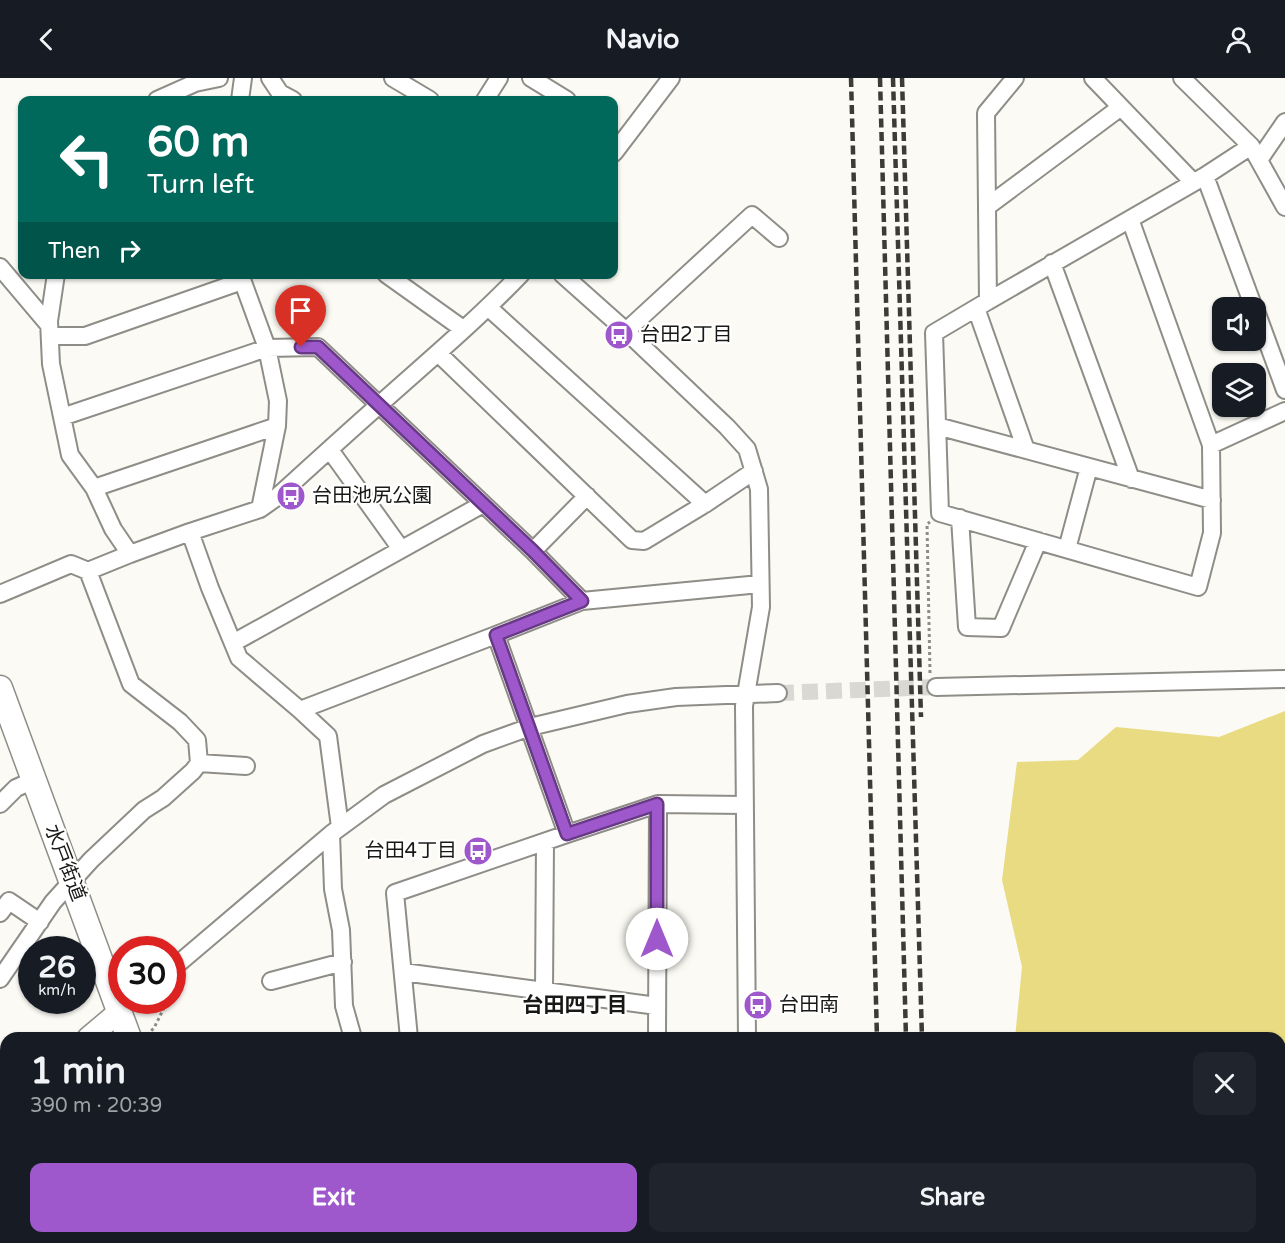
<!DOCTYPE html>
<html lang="en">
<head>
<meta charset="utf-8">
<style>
  :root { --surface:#171b24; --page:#20242c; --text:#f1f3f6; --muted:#9ea1a6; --accent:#9f58cc }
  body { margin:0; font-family:"Varela Round","Noto Sans JP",sans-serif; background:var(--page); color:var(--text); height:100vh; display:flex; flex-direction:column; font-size:22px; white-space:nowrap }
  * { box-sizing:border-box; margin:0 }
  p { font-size:20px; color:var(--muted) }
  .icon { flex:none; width:33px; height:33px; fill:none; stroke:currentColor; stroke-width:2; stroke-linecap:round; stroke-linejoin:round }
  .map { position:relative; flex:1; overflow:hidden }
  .drawer { position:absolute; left:0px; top:954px; width:1286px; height:212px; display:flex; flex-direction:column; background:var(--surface); border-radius:18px 18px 0 0; box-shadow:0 2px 4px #0004 }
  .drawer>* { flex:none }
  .banner { position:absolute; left:18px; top:18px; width:600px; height:183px; border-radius:12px; box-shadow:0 2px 4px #0004; background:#00695c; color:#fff; overflow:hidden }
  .buttons { position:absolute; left:1212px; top:219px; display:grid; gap:12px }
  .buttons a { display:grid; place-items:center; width:54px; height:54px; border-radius:12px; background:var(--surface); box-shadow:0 2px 4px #0004; font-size:30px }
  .speed { position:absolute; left:18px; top:858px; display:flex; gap:12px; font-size:30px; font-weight:700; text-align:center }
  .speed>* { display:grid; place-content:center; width:78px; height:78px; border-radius:50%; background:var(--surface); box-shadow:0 2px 4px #0004; line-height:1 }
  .speed small { font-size:15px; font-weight:400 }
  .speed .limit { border:9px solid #d22; background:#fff; color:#111 }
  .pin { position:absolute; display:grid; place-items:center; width:51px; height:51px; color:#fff; margin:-62px -26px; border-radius:50% 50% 50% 0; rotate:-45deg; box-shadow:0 0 6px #0007 }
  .pin .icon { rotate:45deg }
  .me { position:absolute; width:66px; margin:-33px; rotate:0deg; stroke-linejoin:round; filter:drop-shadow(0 0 4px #0008) }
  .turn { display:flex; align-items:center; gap:21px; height:126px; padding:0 30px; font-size:27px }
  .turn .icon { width:78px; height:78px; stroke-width:2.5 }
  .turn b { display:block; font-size:42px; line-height:51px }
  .then { display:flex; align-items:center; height:57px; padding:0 30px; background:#0003; gap:12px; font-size:22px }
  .round { display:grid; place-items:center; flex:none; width:63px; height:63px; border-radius:12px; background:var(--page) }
  .overview { display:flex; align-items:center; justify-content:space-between; height:102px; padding:0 30px }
  h1 { font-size:36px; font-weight:700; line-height:45px }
  .primary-button { display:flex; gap:12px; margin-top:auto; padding:12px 30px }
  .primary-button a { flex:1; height:69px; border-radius:12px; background:var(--accent); color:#fff; font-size:24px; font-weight:700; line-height:69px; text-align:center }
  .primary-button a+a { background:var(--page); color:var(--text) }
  header { display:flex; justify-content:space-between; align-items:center; height:78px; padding:0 30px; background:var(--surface); font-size:27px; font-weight:700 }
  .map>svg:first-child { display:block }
</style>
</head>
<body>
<header><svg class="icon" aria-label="back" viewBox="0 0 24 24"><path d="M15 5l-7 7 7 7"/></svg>Navio<svg class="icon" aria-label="person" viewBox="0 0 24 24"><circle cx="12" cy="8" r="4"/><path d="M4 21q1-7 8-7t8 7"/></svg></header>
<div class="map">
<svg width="1285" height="1165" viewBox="0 0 1285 1165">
  <rect width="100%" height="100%" fill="#fbfaf4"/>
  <path fill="#e9db82" d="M1285,633V1165H1246V1160H1280V960H1015L1022,889L1002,802L1017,684L1078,682L1116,649L1219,659Z"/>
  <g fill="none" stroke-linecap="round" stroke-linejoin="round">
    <path stroke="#d9d8d3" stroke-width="16" stroke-dasharray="16 8" stroke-linecap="butt" d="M778,615L936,609"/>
    <g stroke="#8e8d87" stroke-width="20">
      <path id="minor" d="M270,0L280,15L293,22
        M393,0L430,22
        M531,0L567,22
        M1015,0L986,35L988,223L934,255L940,435L1198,509L1212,455L1211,367L1285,333
        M1093,0L1193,104
        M1182,0L1251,68L1285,129
        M157,22L195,5L219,0
        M240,22L243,0
        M485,22L499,0
        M1251,68L1205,98L1254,230
        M614,75L671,0
        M1259,82L1285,44
        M988,128L1121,29
        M1130,141L1211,367
        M1052,185L1131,401
        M0,189L49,247
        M240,196L267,270L278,323L277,348L260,431L190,454L210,510L239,580L300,632L496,557L567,756L395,815L409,960
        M386,196L463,251
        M562,196L626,253L727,349L747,371L759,411L761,529L744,628L747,960
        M988,223L1205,98
        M489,230L705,426
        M976,230L1026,372
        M1256,233L1285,312
        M626,253L752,137L779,160
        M50,258H85L242,203
        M439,276L632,462L644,463L705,426L754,393
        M62,339L267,270L318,269L533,473L582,523
        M937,348L1212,422
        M330,372L401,471
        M94,410L277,348
        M260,431L277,419C311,388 345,357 379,327C427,284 476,243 521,196
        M960,440L967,549L1001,550L1038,463
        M1067,471L1089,389
        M533,473L587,418
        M130,476L190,454
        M0,516L71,486L88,493
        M496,557L582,523L760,506
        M233,565L483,426
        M936,609L1285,601
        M300,632L328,658L340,749
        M199,685L246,688
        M0,726L16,710L34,702
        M331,756L333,811L341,852L344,928L353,960
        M567,756L658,726L744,727
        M0,835L9,823L40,844
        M172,891L331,756L384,717L483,666L530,649L627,626L676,619L778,615
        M403,894L657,928
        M0,901L53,824L91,782L144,732L163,720L193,693L199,685L197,662L180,644L131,606L88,493L130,476L113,451L94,410L70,377L51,286L49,243L56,196
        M271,903L343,884
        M544,913L545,764
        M657,960L658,726
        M0,1056L6,1058
        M0,1068L6,1077
        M64,1160L67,1165
        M739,1160L756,1165
        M349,1165V1160
        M458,1165L459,1160
        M642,1165L643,1160"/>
    </g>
    <g stroke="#8e8d87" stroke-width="24">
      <path id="major" d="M88,960L120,933
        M0,1032L6,1027"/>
    </g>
    <g stroke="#8e8d87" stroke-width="27">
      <path id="highway" d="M0,610L129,960
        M202,1160L204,1165"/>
    </g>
    <path stroke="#8d8c88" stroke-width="3" stroke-dasharray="3 3" stroke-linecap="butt" d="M930,595L927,446L930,444
      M147,957L154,950L166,926"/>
    <use href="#minor" stroke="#fff" stroke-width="16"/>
    <use href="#major" stroke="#fff" stroke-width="21"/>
    <use href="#highway" stroke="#fff" stroke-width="24"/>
    <path stroke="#3b3b38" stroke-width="4.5" stroke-dasharray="9 4.5" stroke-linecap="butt" d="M851,0L877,960
      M880,0L906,960
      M893,0L922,960
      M902,0L921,639
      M884,1160L885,1165
      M912,1160V1165
      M928,1160V1165
      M938,1160V1165"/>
  </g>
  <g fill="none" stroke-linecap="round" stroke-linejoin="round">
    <g stroke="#673985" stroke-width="15">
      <path id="route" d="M301,269H318L533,473L582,523L496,557L567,756L657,726V861"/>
    </g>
    <use href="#route" stroke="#9f58cc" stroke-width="10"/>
  </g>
  <defs>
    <g id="bus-disc" transform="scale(1.5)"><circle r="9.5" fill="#9f58cc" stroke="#fff"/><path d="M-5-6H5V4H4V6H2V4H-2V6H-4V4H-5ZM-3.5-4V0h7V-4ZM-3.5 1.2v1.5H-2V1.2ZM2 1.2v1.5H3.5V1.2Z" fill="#fff"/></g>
  </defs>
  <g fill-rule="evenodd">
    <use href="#bus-disc" x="619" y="257"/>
    <use href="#bus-disc" x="291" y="418"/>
    <use href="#bus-disc" x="478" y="773"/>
    <use href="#bus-disc" x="758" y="927"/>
  </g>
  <g text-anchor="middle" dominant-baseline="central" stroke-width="4.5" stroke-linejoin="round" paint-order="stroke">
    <g font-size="20" fill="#181816" stroke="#fff" text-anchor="start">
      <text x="640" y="257">台田2丁目</text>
      <text x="312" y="418">台田池尻公園</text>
      <text x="457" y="773" text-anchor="end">台田4丁目</text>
      <text x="779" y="927">台田南</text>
    </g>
    <g font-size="20" fill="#181816" stroke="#fff">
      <text transform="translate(65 785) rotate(69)">水戸街道</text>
    </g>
    <g font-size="21" font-weight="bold" fill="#181816" stroke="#fff">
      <text x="575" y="927">台田四丁目</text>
    </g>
  </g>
</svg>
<div class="buttons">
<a><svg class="icon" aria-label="sound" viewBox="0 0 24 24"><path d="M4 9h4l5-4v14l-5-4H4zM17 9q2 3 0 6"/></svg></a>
<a><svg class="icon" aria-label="layers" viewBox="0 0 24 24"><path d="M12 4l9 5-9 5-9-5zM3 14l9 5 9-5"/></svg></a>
</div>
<div class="speed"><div>26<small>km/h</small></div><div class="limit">30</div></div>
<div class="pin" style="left:301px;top:269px;background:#d93025"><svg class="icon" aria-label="arrive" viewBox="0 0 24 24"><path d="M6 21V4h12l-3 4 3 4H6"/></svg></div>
<svg class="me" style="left:657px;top:861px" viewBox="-20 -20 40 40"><circle r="19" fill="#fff"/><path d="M0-13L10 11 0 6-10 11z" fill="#9f58cc"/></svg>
<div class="banner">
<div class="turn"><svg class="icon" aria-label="left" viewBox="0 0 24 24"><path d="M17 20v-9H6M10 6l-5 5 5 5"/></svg><div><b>60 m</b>Turn left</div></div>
<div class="then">Then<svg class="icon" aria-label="right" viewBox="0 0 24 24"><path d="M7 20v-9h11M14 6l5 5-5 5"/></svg></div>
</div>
<section class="drawer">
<div class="overview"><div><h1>1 min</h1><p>390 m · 20:39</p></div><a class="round"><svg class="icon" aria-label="close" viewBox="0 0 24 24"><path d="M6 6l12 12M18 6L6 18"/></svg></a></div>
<div class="primary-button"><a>Exit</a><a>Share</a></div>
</section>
</div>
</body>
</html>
